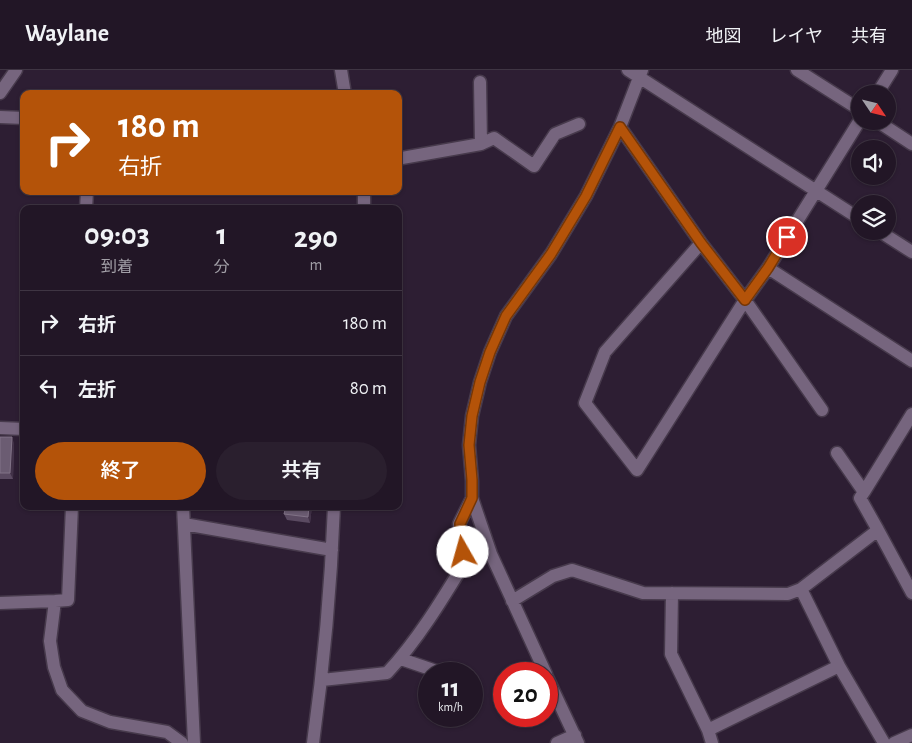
<!DOCTYPE html>
<html lang="ja">
<head>
<meta charset="utf-8">
<style>
  :root { --surface:#221626; --page:#2a1f2e; --text:#f1f3f6; --muted:#a29fa7; --line:#3f3543; --accent:#b45309 }
  body { margin:0; font-family:"Alegreya Sans","Noto Sans JP",sans-serif; background:var(--page); color:var(--text); height:100vh; display:flex; flex-direction:column; font-size:19px; white-space:nowrap }
  * { box-sizing:border-box; margin:0 }
  p { font-size:16px; color:var(--muted) }
  .icon { flex:none; width:28px; height:28px; fill:none; stroke:currentColor; stroke-width:2; stroke-linecap:round; stroke-linejoin:round }
  .map { position:relative; flex:1; overflow:hidden }
  .drawer { position:absolute; left:20px; top:135px; width:382px; height:305px; display:flex; flex-direction:column; background:var(--surface); border-radius:10px; box-shadow:0 1px 4px #0004,0 0 0 1px var(--line) }
  .drawer>* { flex:none }
  .guide { position:absolute; left:20px; top:20px; width:382px; height:105px; border-radius:10px; box-shadow:0 1px 4px #0004,0 0 0 1px var(--line); background:#b45309; color:#fff; overflow:hidden }
  .needle { width:32px; rotate:125deg }
  .controls { position:absolute; left:851px; top:15px; display:grid; gap:10px }
  .controls a { display:grid; place-items:center; width:45px; height:45px; border-radius:50%; background:var(--surface); box-shadow:0 1px 4px #0004,0 0 0 1px var(--line); font-size:25px }
  .speed { position:absolute; left:418px; top:592px; display:flex; gap:10px; font-size:25px; font-weight:700; text-align:center }
  .speed>* { display:grid; place-content:center; width:65px; height:65px; border-radius:50%; background:var(--surface); box-shadow:0 1px 4px #0004,0 0 0 1px var(--line); line-height:1 }
  .speed small { font-size:12px; font-weight:400 }
  .speed .limit { border:8px solid #d22; background:#fff; color:#111 }
  .pin { position:absolute; display:grid; place-items:center; width:42px; height:42px; color:#fff; margin:-21px; border:2px solid #fff; border-radius:50%; box-shadow:0 1px 5px #0007 }
  .me { position:absolute; width:55px; margin:-28px; rotate:353deg; stroke-linejoin:round; filter:drop-shadow(0 0 4px #0008) }
  .turn { display:flex; align-items:center; gap:18px; height:105px; padding:0 15px; font-size:22px }
  .turn .icon { width:65px; height:65px; stroke-width:2.5 }
  .turn b { display:block; font-size:35px; line-height:42px }
  .eta { display:flex; justify-content:space-evenly; align-items:center; height:85px; text-align:center }
  .eta b { font-size:30px; font-weight:600; line-height:35px }
  .button { display:flex; gap:10px; margin-top:auto; padding:10px 15px }
  .button a { flex:1; height:58px; border-radius:30px; background:var(--accent); color:#fff; font-size:20px; font-weight:600; line-height:58px; text-align:center }
  .button a+a { background:var(--page); color:var(--text) }
  ul { padding:0; list-style:none }
  li { display:flex; align-items:center; gap:15px; height:65px; padding:0 15px; border-top:1px solid var(--line) }
  li div { flex:1 }
  li b { display:block; font-size:19px }
  li em { font-style:normal }
  header { display:flex; align-items:center; gap:30px; box-sizing:border-box; height:70px; padding:0 25px; background:var(--surface); border-bottom:1px solid var(--line) }
  header strong { font-size:24px }
  nav { display:flex; gap:28px; margin-inline-start:auto; font-size:18px }
  .map>svg:first-child { display:block }
</style>
</head>
<body>
<header>
<strong>Waylane</strong>
<nav><a>地図</a><a>レイヤ</a><a>共有</a></nav>
</header>
<div class="map">
<svg width="912" height="673" viewBox="0 0 912 673">
  <rect width="100%" height="100%" fill="#2d1e33"/>
  <g fill="none" stroke-linecap="round" stroke-linejoin="round">
    <g stroke="#473a4c" stroke-width="15">
      <path id="minor" d="M341,0L345,24
        M628,0L860,149
        M797,0L860,40
        M480,12L481,74
        M0,23L16,0
        M877,24L892,0
        M0,47L24,48
        M877,51L912,74
        M620,57L701,173L745,230L822,340
        M399,88H402L481,74L494,68L534,96L555,64L579,54
        M86,139L87,121
        M364,139V121
        M879,161L912,182
        M701,173L605,282L585,333L637,400L745,230L768,198L860,50
        M768,198L912,291
        M0,358L24,359
        M837,383L864,422L860,428L878,460
        M864,422L912,344
        M183,436L194,673
        M184,454L332,480
        M801,519L839,596
        M672,523L671,584L708,660L712,673
        M55,531L50,571L54,597L62,620L82,641L110,652L167,662L182,673
        M512,531L553,506L572,500L643,523L788,524L801,519L878,460L912,523
        M0,533L55,531L68,530L72,436
        M401,589L445,604
        M546,604L491,484L472,428V411L469,375L472,346L480,312L490,282L506,246L551,184L586,126L620,57L642,0
        M546,605L578,673
        M322,610L387,603C417,571 442,530 465,492L461,472L459,454L472,428
        M708,660L839,596L884,673
        M313,673C324,594 331,515 334,436
        M557,673L575,665
        M894,673L912,665"/>
    </g>
    <use href="#minor" stroke="#76657e" stroke-width="12"/>
  </g>
  <path fill="#5a4a61" d="M0,367L14,373L13,409H0Z
    M286,436H312L310,453L287,450L284,444Z"/>
  <path fill="#413147" d="M12,367L14,373L13,409L10,403Z
    M309,436H312L310,453L308,447Z"/>
  <path fill="#6b5c72" stroke="#817387" d="M0,367H12L10,403H0Z
    M286,436H309L308,447L284,444Z"/>
  <g fill="none" stroke-linecap="round" stroke-linejoin="round">
    <g stroke="#753606" stroke-width="12">
      <path id="route" d="M463,482L460,454L472,428V410L469,375L472,346L480,312L490,282L506,246L551,184L586,126L620,57L701,173L745,230L768,198L787,167"/>
    </g>
    <use href="#route" stroke="#b45309" stroke-width="9"/>
  </g>
</svg>
<div class="controls">
<a><svg class="needle" viewBox="-14 -14 28 28"><path d="M0-13l5 13h-10z" fill="#e53935"/><path d="M0 13l5-13h-10z" fill="#a29fa7"/></svg></a>
<a><svg class="icon" aria-label="sound" viewBox="0 0 24 24"><path d="M4 9h4l5-4v14l-5-4H4zM17 9q2 3 0 6"/></svg></a>
<a><svg class="icon" aria-label="layers" viewBox="0 0 24 24"><path d="M12 4l9 5-9 5-9-5zM3 14l9 5 9-5"/></svg></a>
</div>
<div class="speed"><div>11<small>km/h</small></div><div class="limit">20</div></div>
<div class="pin" style="left:787px;top:167px;background:#d93025"><svg class="icon" aria-label="arrive" viewBox="0 0 24 24"><path d="M6 21V4h12l-3 4 3 4H6"/></svg></div>
<svg class="me" style="left:463px;top:482px" viewBox="-20 -20 40 40"><circle r="19" fill="#fff"/><path d="M0-13L10 11 0 6-10 11z" fill="#b45309"/></svg>
<div class="guide">
<div class="turn"><svg class="icon" aria-label="right" viewBox="0 0 24 24"><path d="M7 20v-9h11M14 6l5 5-5 5"/></svg><div><b>180 m</b>右折</div></div>
</div>
<section class="drawer">
<div class="eta">
<div><b>09:03</b><p>到着</p></div>
<div><b>1</b><p>分</p></div>
<div><b>290</b><p>m</p></div>
</div>
<ul>
<li><svg class="icon" aria-label="right" viewBox="0 0 24 24"><path d="M7 20v-9h11M14 6l5 5-5 5"/></svg><div><b>右折</b></div><em>180 m</em></li>
<li><svg class="icon" aria-label="left" viewBox="0 0 24 24"><path d="M17 20v-9H6M10 6l-5 5 5 5"/></svg><div><b>左折</b></div><em>80 m</em></li>
</ul>
<div class="button"><a>終了</a><a>共有</a></div>
</section>
</div>
</body>
</html>
